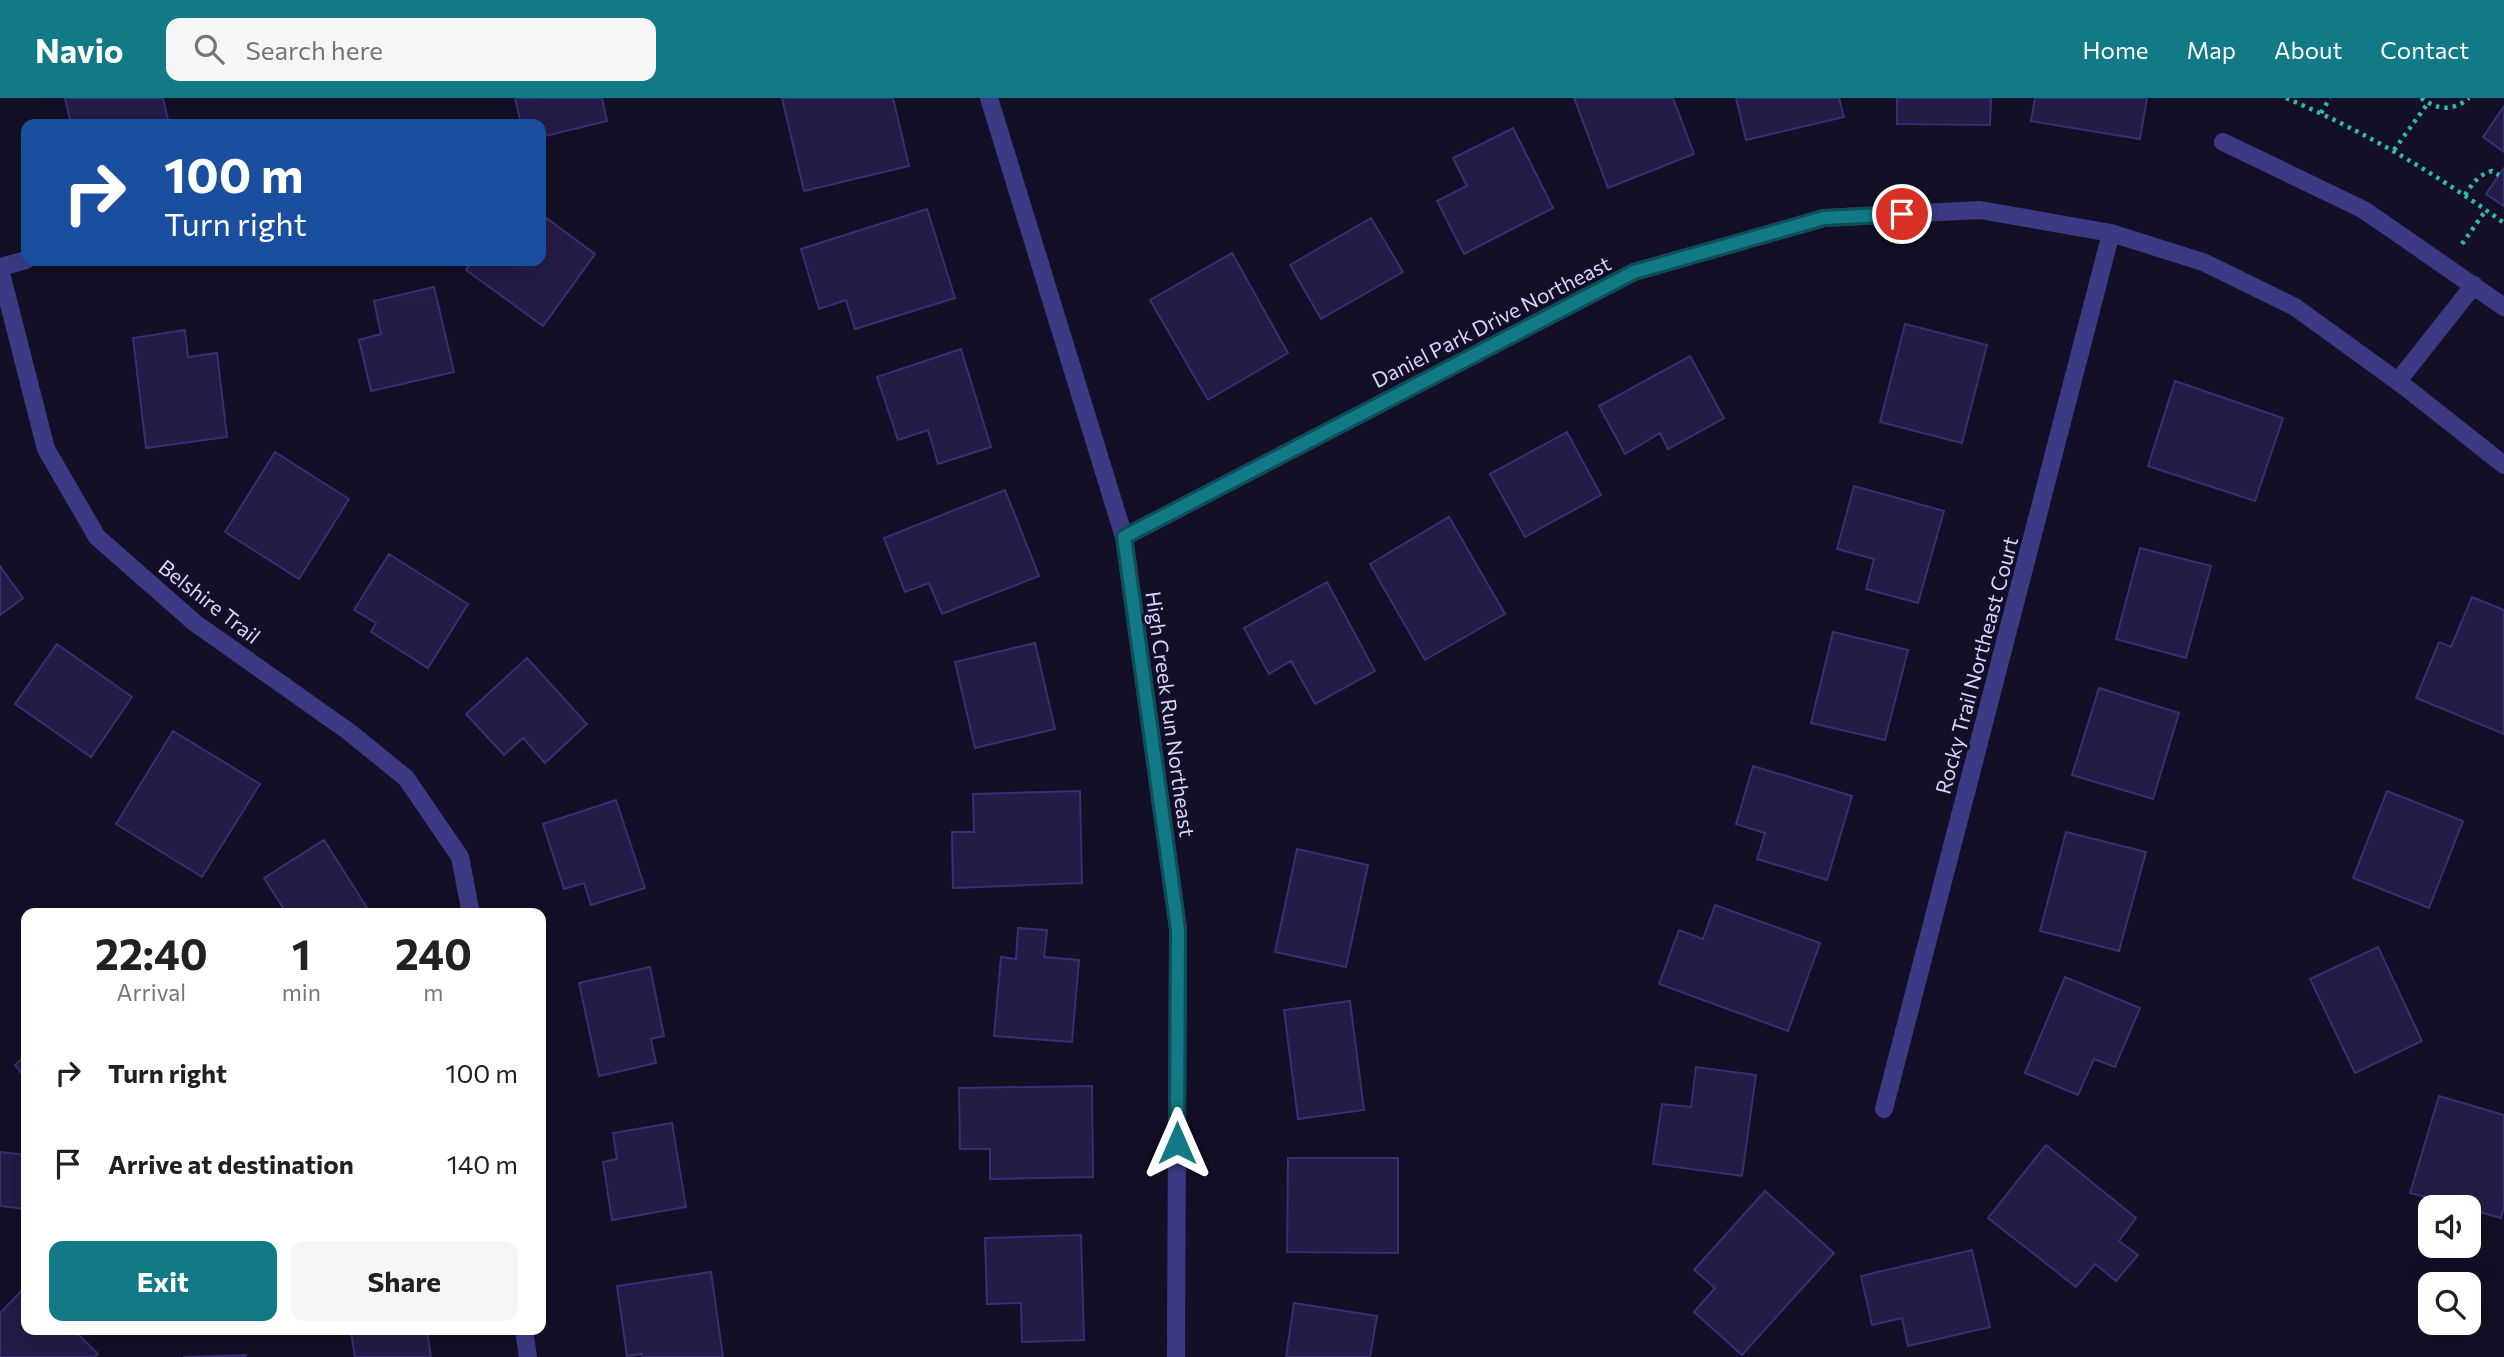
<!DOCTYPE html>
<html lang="en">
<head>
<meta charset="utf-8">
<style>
  :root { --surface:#fff; --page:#f6f6f6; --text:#202124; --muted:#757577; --accent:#127987 }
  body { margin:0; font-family:Commissioner,sans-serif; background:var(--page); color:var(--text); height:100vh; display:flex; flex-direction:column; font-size:26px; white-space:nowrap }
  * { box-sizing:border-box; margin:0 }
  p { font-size:23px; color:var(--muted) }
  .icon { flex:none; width:38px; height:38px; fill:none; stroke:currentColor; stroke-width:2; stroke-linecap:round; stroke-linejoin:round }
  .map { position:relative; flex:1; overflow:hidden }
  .side { position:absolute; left:21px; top:810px; width:525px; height:427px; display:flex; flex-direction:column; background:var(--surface); border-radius:14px; box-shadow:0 7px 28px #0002 }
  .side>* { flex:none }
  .guide { position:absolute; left:21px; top:21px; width:525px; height:147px; border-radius:14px; box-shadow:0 7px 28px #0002; background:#1a4fa0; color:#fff; overflow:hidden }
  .buttons { position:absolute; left:2418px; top:1097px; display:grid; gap:14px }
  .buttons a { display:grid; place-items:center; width:63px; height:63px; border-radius:14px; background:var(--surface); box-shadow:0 7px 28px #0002; font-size:35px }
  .pin { position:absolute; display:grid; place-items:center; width:60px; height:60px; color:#fff; margin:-30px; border:4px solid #fff; border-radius:50%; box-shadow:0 2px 7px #0007 }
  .me { position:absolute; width:77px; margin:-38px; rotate:0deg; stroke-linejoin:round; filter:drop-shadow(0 0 5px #0008) }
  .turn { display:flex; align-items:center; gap:24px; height:147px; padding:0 28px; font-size:32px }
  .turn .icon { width:91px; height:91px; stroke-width:2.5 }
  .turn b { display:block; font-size:49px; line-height:60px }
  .eta { display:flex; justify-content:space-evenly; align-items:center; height:119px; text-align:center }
  .eta b { font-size:42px; font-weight:700; line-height:49px }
  .button { display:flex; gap:14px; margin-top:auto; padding:14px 28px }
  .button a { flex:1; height:80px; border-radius:14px; background:var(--accent); color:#fff; font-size:28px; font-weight:700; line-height:80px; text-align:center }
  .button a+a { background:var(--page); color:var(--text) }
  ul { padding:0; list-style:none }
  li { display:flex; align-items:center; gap:21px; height:91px; padding:0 28px }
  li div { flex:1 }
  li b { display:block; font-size:26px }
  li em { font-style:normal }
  header { display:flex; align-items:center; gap:42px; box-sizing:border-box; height:98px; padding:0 35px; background:var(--accent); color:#fff }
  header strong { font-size:33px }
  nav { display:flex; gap:38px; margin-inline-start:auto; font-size:24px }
  .search { width:490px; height:63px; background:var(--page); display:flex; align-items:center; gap:18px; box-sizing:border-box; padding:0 24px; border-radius:14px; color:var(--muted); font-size:26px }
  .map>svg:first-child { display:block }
</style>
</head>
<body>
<header>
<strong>Navio</strong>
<div class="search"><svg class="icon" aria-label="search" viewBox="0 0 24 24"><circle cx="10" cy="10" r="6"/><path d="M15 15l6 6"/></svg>Search here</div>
<nav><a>Home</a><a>Map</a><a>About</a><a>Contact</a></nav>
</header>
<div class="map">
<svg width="2504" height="1259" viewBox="0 0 2504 1259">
  <rect width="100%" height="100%" fill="#130f26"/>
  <path fill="#241b47" stroke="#3b2d73" stroke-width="2" d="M65,0H163L169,26H71Z
    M515,0H602L607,23L541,39V26H521Z
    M782,0H893L909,68L804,93Z
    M1574,0H1673L1694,56L1608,90Z
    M1736,0H1839L1844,19L1746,42Z
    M1897,0H1991L1990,27L1897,26Z
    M2035,0H2147L2140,41L2031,23Z
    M2504,8V54L2483,39Z
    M1513,30L1553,110L1464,156L1437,103L1467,88L1453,60Z
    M2504,70V108L2486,96Z
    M927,111L955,200L855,231L846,202L819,211L801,151Z
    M541,116L595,156L543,228L466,172L472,163H541Z
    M1371,120L1403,174L1321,221L1290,167Z
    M1232,155L1288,255L1208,302L1150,202Z
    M434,189L454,274L371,293L359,242L381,236L374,203Z
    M1905,226L1987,247L1962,345L1880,324Z
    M185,232L188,259L217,255L227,339L146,350L133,240Z
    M961,251L991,349L938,366L928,332L898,342L877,279Z
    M1690,258L1724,320L1668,351L1660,335L1625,356L1599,308Z
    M2175,283L2283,320L2255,403L2148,368Z
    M1567,334L1601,397L1525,439L1490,376Z
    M275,354L349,401L299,481L225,434Z
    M1854,388L1944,413L1918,505L1866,491L1874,461L1837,451Z
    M1005,392L1039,478L942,516L929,485L905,494L884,440Z
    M1449,419L1505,516L1425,562L1370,466Z
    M2140,450L2211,468L2186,560L2116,541Z
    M389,456L468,506L428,570L371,534L376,525L354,512Z
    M0,468L23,500L0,517Z
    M1327,484L1375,573L1315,606L1291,563L1269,576L1244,530Z
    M2472,499L2504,512V636L2416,600L2439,544L2451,549Z
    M1833,534L1908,552L1885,642L1811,625Z
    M1035,545L1055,631L975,650L955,564Z
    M57,546L132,599L91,659L15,606Z
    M527,560L587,626L545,665L523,640L504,657L466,616Z
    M2099,590L2179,615L2153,701L2072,677Z
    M173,633L260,686L202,779L116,726Z
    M1753,668L1852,698L1827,782L1757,761L1765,735L1736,726Z
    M1080,693L1082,785L953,790L952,734H974L973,696Z
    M2387,693L2463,723L2429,810L2353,780Z
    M616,702L645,790L591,807L584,785L564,791L543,726Z
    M2066,734L2146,754L2119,853L2040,833Z
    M324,742L371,816H287L264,780Z
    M1297,751L1368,767L1346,869L1275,854Z
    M1715,807L1820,845L1788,933L1659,886L1679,832L1703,841Z
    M1018,830L1047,832L1044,859L1079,862L1072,944L994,938L1001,859L1016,861Z
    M2378,849L2422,943L2355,975L2310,881Z
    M650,869L664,938L651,941L656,965L599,978L579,885Z
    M2065,879L2140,910L2115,969L2094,961L2078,997L2025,975Z
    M1350,903L1364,1012L1298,1021L1284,912Z
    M26,957V981L15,967Z
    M1696,969L1756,977L1742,1078L1653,1066L1662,1006L1691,1009Z
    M1092,988L1093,1079L990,1081V1051H960L959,990Z
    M2439,998L2504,1017V1109L2501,1120L2469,1111V1110L2410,1095Z
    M672,1025L686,1109L612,1122L603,1064L617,1061L613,1035Z
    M2046,1047L2136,1120L2119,1143L2138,1157L2116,1183L2095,1166L2076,1189L1988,1120Z
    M0,1054L26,1057V1111L0,1108Z
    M1288,1060H1398V1155L1287,1154Z
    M1765,1093L1834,1155L1742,1257L1694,1214L1715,1190L1694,1172Z
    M1081,1137L1084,1242L1022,1244L1021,1205L987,1206L985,1140Z
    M1972,1152L1990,1229L1908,1248L1902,1220L1872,1227L1861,1178Z
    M711,1174L723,1259H642V1256L627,1258L617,1188Z
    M26,1188V1232H74L98,1256L94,1259H0V1215Z
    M1294,1205L1377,1218L1370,1259H1286Z
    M362,1232H427L431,1259H355L351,1234Z
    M246,1257V1259H183Z"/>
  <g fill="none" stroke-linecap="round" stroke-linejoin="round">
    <path stroke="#2fb8b0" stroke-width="4.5" stroke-dasharray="3.5 5" stroke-linecap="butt" d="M2286,0C2364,33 2435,75 2504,125
      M2421,0C2438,12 2452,14 2469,0
      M2321,15L2330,0
      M2394,52L2428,5
      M2465,97C2472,86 2479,76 2492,73L2499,77
      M2462,146L2486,112"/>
    <path stroke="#3d3a85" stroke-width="18" d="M989,0L1124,439L1178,831L1176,1259
      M2223,44L2364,112L2504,209
      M0,169L26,162
      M0,171L46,351L97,439L195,525L348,633L406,680L460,759L471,816
      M2398,283L2474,187
      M1124,439L1634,174L1824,120L1980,112L2111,135L2203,164L2295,209L2404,288L2504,367
      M1884,1011L2111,135
      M524,1232L528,1259"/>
  </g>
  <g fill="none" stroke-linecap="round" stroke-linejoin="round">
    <g stroke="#0c4f58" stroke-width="18">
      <path id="route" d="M1177,1045L1178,831L1124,439L1634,174L1824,120L1902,116"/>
    </g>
    <use href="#route" stroke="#127987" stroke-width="12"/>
  </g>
  <g text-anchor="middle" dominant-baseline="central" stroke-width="6" stroke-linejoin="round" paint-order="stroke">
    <g font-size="21" fill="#d9d4ff" stroke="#130f26">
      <text transform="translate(1491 223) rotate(-27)">Daniel Park Drive Northeast</text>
      <text transform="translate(210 503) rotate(38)">Belshire Trail</text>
      <text transform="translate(1976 567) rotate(-75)">Rocky Trail Northeast Court</text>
      <text transform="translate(1171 616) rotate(82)">High Creek Run Northeast</text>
    </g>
  </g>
</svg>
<div class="buttons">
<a><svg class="icon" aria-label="sound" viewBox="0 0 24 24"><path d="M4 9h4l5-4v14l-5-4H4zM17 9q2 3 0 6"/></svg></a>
<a><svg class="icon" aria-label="search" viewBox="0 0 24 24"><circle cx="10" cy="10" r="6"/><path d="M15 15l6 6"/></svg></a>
</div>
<div class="pin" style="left:1902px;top:116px;background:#d93025"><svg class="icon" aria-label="arrive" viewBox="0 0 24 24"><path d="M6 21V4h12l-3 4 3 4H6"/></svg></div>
<svg class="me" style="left:1177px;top:1045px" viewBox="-20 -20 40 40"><path d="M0-17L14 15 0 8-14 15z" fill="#127987" stroke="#fff" stroke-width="4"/></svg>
<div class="guide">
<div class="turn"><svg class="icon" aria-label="right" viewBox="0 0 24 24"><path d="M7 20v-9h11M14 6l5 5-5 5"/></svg><div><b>100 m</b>Turn right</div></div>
</div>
<section class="side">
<div class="eta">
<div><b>22:40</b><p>Arrival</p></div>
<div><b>1</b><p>min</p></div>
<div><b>240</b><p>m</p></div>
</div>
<ul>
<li><svg class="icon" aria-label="right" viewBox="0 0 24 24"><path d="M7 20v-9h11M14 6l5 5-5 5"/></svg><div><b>Turn right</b></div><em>100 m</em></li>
<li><svg class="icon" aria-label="arrive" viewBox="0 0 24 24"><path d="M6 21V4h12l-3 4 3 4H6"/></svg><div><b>Arrive at destination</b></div><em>140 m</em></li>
</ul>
<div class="button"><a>Exit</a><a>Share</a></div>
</section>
</div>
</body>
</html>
